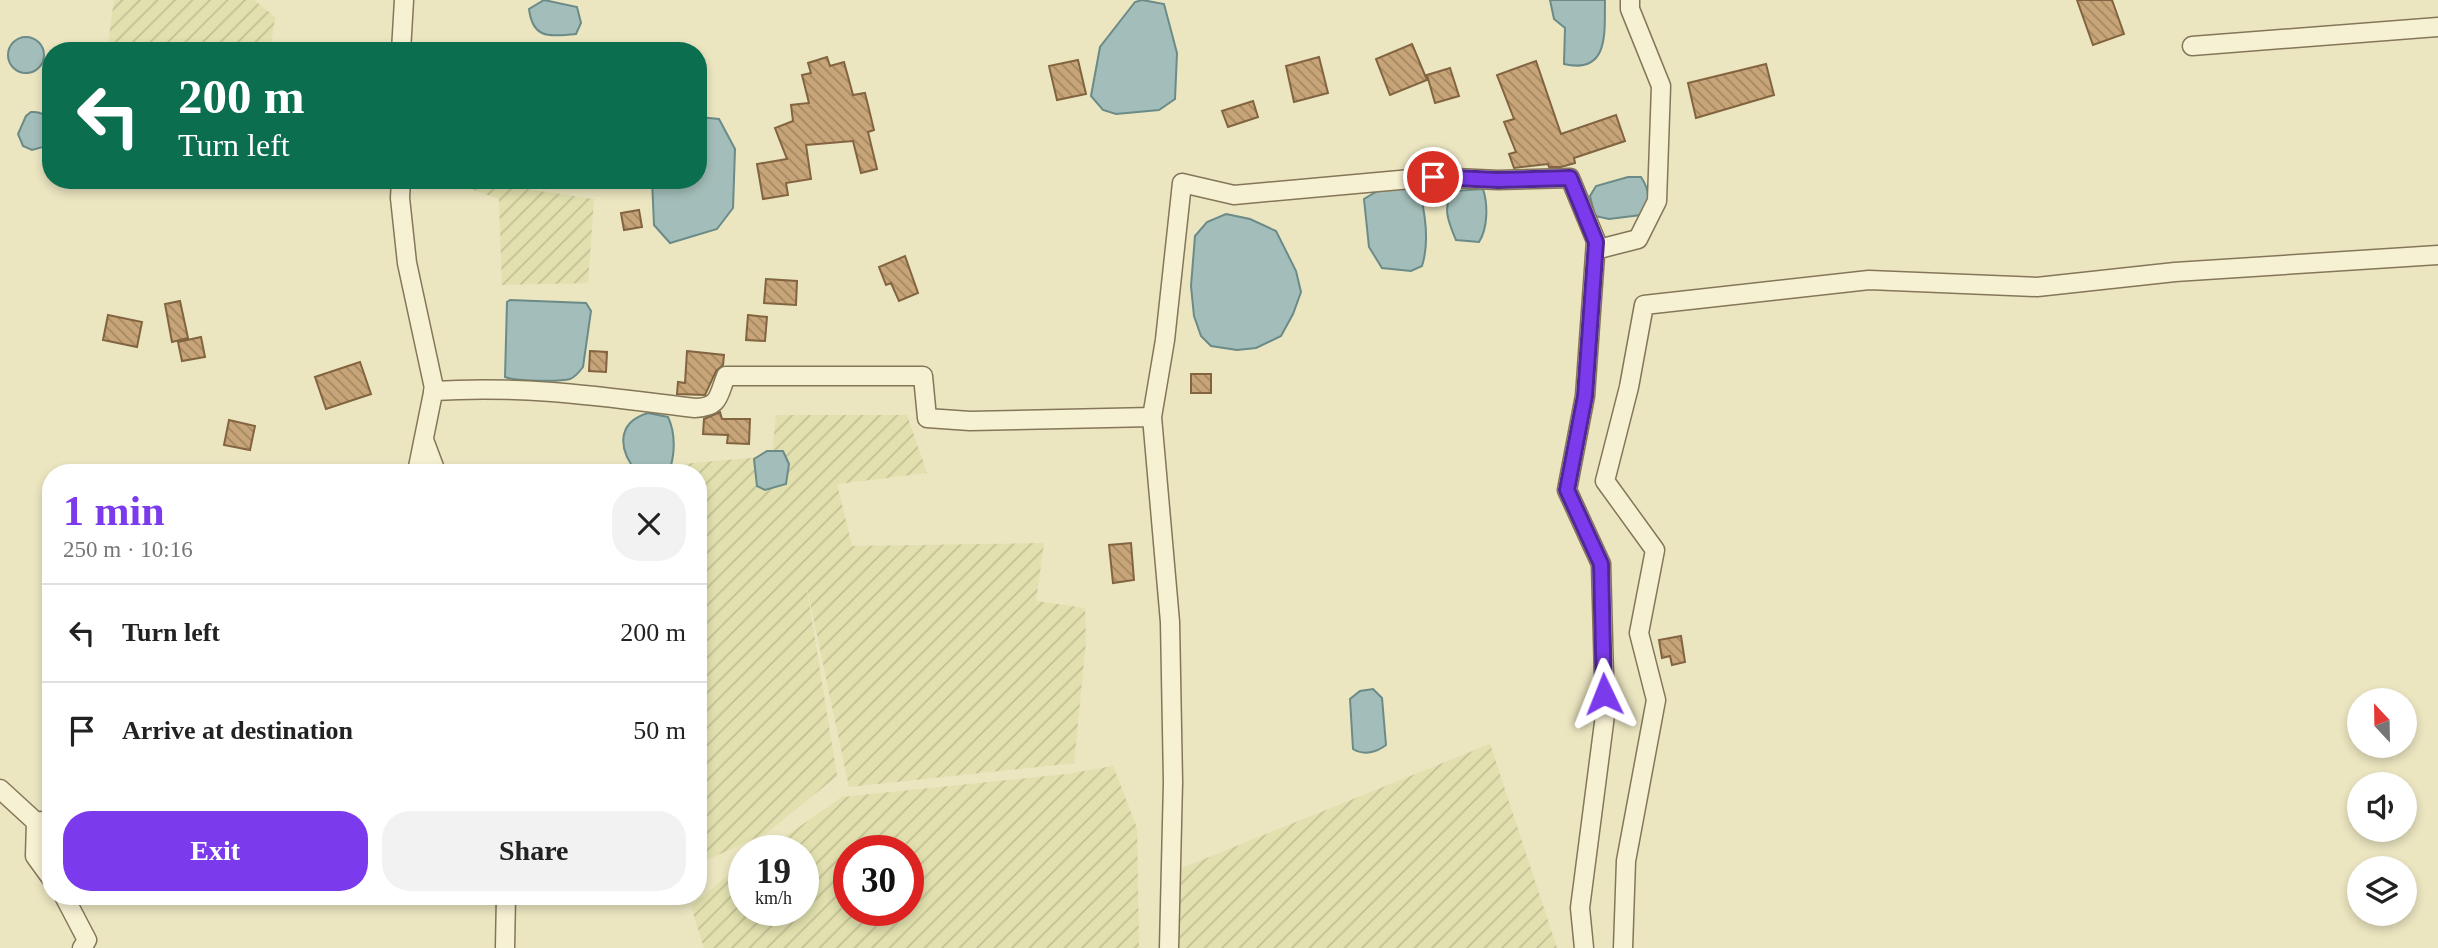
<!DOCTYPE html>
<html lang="en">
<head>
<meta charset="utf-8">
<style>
  :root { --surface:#fff; --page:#f2f2f2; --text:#222; --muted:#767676; --line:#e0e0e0; --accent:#7c3aed }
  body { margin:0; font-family:Georgia,serif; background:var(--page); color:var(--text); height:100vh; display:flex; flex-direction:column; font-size:26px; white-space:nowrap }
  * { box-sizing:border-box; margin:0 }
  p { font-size:23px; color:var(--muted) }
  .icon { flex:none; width:38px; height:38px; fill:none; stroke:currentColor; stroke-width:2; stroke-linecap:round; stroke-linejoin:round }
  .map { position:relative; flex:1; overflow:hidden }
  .drawer { position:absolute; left:42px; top:464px; width:665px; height:441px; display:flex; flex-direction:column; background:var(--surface); border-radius:28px; box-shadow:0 4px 10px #0003 }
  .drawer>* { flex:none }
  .top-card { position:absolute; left:42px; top:42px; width:665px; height:147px; border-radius:28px; box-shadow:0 4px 10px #0003; background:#0b6e4f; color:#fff; overflow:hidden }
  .needle { width:46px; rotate:338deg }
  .tools { position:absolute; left:2347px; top:688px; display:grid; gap:14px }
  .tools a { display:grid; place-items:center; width:70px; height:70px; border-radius:50%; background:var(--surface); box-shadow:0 4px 10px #0003; font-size:35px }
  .speed { position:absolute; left:728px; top:835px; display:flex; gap:14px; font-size:35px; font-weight:700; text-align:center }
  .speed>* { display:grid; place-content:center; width:91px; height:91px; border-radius:50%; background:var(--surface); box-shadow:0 4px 10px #0003; line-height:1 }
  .speed small { font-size:18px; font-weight:400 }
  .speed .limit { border:10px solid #d22; background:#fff; color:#111 }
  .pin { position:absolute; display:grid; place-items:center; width:60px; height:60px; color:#fff; margin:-30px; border:4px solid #fff; border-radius:50%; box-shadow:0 2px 7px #0007 }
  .me { position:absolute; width:77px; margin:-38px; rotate:358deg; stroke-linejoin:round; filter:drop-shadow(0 0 5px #0008) }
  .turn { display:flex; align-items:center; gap:24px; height:147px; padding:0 21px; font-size:32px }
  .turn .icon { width:91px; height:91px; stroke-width:2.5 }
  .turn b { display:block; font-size:49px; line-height:60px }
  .round { display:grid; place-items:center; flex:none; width:74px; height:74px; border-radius:28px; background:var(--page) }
  .head { display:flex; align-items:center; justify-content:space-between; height:119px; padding:0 21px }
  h1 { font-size:42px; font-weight:800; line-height:52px; color:var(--accent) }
  .button { display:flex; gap:14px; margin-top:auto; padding:14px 21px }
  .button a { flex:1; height:80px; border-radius:28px; background:var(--accent); color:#fff; font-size:28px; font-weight:800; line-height:80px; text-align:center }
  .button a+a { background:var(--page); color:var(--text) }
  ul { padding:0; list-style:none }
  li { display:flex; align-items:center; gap:21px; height:98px; padding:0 21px; border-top:2px solid var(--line) }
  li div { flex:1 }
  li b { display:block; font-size:26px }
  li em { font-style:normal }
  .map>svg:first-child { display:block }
</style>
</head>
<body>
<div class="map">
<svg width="2438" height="948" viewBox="0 0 2438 948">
  <defs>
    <pattern id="farmland-furrows" width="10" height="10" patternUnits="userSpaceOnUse" patternTransform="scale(1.75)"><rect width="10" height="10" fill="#e1e0ae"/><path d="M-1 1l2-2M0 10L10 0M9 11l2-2" fill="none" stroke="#c2c095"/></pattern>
    <pattern id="building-back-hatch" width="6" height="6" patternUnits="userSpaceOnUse" patternTransform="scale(1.75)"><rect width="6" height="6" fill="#c8a578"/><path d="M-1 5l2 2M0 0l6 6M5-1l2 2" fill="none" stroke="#a38762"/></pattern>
  </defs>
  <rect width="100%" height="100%" fill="#ebe5c0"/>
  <path fill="url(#farmland-furrows)" fill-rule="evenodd" d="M114,0H254L275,17L270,51H107Z
    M459,180H527V189L594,199L588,283L502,285L499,199L459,185Z
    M776,415H907L927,473L837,484L852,546L1044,543L1036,601L1085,608L1086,641L1074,763L849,787L806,583L837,776L767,833L698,864V472H679L682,464L772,456Z
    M1490,744L1557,948H1178L1177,870Z
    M1113,766L1137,828L1139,948H704L691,906L744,862V910H803V850H766L842,797L1067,774ZM908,850V910H849V850Z"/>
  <path fill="#a3beba" stroke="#6b8b88" stroke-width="2" d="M544,0L577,7L581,23L576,34C550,36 533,40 529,9Z
    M1142,0L1164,4L1177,53L1175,99L1159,110L1116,114L1103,110L1091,96L1100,47L1135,2Z
    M1550,0H1605C1604,29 1611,75 1564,64L1565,28L1554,19Z
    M8 55a18 18 0 1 1 36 0a18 18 0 1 1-36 0Z
    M31,112C42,111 47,116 51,126L43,147L32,150L23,146L18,134L26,116Z
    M698,117L719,119L735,149L733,208L717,229L670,243L654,225L652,180H698Z
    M1628,177H1641C1650,191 1651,202 1641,215L1609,219L1595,216L1590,196L1596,186Z
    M1386,186L1408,189L1421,197C1426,219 1429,244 1422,266L1411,271L1382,268L1369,247L1364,199Z
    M1483,189C1488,204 1488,228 1479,242L1456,240C1449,223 1441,207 1454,191Z
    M1226,214L1250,219L1276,231L1296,271L1301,292L1293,314L1281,336L1256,348L1237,350L1211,346L1201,336L1194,316L1191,286L1195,236L1207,222Z
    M510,300L586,303L591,311L583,367C580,371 575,377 570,379C559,382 515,381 505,377L507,302Z
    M648,413L668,417C676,434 675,455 669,472H637C619,451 615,423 648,413Z
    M767,451H783L789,464L786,484L765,490L757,486L754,459Z
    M1373,689L1382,698L1386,745C1377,752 1364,756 1353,749L1350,699L1360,691Z"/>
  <path fill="url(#building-back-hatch)" stroke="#826440" stroke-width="2" d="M2077,0H2112L2124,34L2093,45Z
    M1412,44L1427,80L1390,95L1376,59Z
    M827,57L830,66L844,62L853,95L865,93L874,130L868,132L877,169L861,173L853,141L806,145L811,179L786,183L788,195L763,199L757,164L787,159L775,128L793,121L791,105L809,103L802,75L811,73L808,63Z
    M1319,57L1328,93L1294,102L1286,66Z
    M1078,60L1086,94L1057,100L1049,66Z
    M1536,61L1561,134L1616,115L1625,141L1574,158L1575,163L1561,167H1549L1548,164L1514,168L1509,154L1516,152L1504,122L1514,119L1497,75Z
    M1766,64L1774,95L1696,118L1688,83Z
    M1450,68L1459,96L1435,103L1427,75Z
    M1253,101L1258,117L1228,127L1222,111Z
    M639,210L642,227L624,230L621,213Z
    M905,256L918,293L899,301L891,283L886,285L879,267Z
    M766,279L797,281L796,305L764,303Z
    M180,301L188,338L172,342L165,304Z
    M108,315L142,322L137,347L103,340Z
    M748,315L767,317L765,341L746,340Z
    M201,337L205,357L182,361L178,342Z
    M590,351L607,352L606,372L589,371Z
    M687,351L724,355L723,365L716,371L705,395L677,394L678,382L685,383Z
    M360,362L371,394L326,409L315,377Z
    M1191,374H1211V393H1191Z
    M720,412L722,419H750L749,444L727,443L728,435L703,434L704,419Z
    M229,420L255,426L250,450L224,445Z
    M1131,543L1134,580L1113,583L1109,545Z
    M1681,636L1685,662L1672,665L1670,656L1662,658L1659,640Z"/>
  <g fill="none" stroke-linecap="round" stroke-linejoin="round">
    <g stroke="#847659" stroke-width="21">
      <path id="street" d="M2192,46L2438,27
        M401,51L404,0
        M401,180L400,198L407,263L434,388L417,472
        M433,391C527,385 603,397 695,408C720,407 718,396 726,376H923L927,418L970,421L1152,417
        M424,440L436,472
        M0,789L36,822
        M51,820L36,822L35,856L51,878
        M64,896L87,940L82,948
        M505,948L506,896
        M1169,948L1173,782L1170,622L1152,417L1165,340L1182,183L1234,195L1433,177L1498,180L1570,178L1596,241
        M1584,948L1580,908L1605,715L1601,564L1567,490L1585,396L1596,241L1599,249L1638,239L1657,201L1661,86L1630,9V0
        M1623,948L1626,861L1656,700L1639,633L1655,550L1605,481L1629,387L1644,305L1869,280L2037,287L2175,272L2438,255"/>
    </g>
    <use href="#street" stroke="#f7f1d3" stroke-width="18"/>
  </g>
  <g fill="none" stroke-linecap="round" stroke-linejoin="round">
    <g stroke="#51269a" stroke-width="18">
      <path id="route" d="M1433,177L1498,180L1570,178L1596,242L1585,396L1567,490L1601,564L1604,694"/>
    </g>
    <use href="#route" stroke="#7c3aed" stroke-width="12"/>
  </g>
</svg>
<div class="tools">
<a><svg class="needle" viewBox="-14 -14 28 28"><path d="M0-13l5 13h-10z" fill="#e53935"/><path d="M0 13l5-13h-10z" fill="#767676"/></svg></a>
<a><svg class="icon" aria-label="sound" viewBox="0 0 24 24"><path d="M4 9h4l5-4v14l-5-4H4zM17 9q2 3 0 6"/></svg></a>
<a><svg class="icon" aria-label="layers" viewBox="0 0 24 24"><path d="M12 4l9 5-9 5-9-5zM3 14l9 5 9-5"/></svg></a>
</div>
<div class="speed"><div>19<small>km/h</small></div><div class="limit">30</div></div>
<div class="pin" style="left:1433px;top:177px;background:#d93025"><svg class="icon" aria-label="arrive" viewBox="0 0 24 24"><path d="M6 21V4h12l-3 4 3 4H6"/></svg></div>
<svg class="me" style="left:1604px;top:694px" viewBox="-20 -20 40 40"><path d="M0-17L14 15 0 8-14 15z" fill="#7c3aed" stroke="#fff" stroke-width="4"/></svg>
<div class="top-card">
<div class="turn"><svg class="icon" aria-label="left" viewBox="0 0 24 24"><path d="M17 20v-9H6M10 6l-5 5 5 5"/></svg><div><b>200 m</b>Turn left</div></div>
</div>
<section class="drawer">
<div class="head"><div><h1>1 min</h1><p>250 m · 10:16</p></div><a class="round"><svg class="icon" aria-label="close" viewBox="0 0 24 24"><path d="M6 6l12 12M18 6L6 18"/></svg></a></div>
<ul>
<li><svg class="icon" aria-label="left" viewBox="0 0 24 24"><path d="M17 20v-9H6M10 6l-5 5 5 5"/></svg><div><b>Turn left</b></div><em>200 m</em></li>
<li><svg class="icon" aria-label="arrive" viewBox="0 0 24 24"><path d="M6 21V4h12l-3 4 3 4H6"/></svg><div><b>Arrive at destination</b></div><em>50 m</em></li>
</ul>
<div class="button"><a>Exit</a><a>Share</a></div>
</section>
</div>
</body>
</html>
